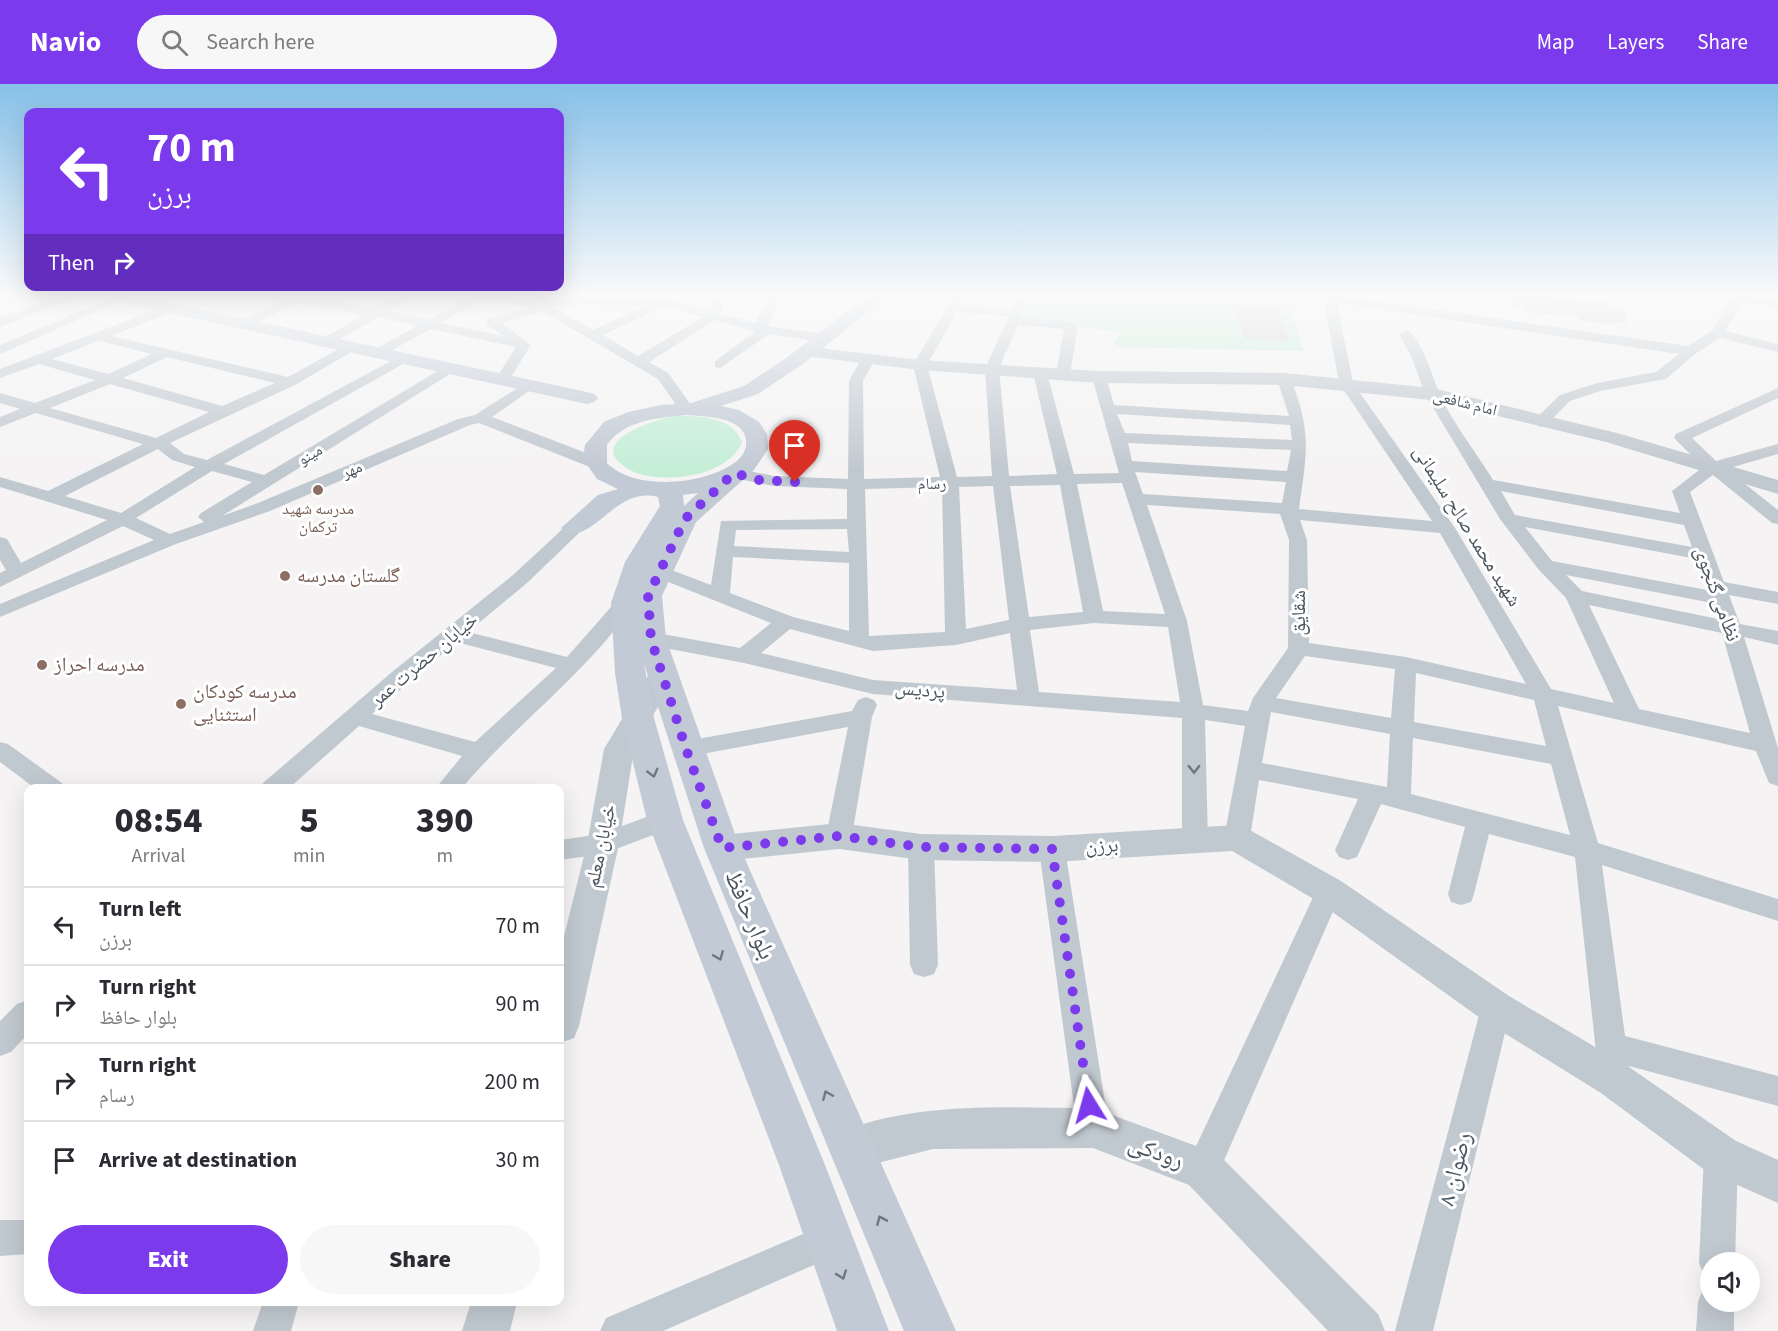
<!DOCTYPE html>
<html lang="en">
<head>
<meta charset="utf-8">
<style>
  :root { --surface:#fff; --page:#f7f7f7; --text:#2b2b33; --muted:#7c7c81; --line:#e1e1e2; --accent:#7c3aed }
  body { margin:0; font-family:"Source Sans 3","Noto Naskh Arabic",sans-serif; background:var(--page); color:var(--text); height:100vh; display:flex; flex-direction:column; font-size:22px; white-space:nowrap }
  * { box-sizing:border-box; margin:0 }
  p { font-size:20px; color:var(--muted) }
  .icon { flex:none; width:33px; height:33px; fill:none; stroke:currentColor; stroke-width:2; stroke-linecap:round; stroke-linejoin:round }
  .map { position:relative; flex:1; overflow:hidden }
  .panel { position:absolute; left:24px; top:700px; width:540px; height:522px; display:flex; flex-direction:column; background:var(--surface); border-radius:12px; box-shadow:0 6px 24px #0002 }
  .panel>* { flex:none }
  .banner { position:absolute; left:24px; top:24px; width:540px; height:183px; border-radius:12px; box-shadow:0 6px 24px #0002; background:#7c3aed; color:#fff; overflow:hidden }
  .buttons { position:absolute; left:1700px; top:1168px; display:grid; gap:12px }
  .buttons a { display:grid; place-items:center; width:60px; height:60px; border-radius:50%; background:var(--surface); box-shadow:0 6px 24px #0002; font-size:30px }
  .pin { position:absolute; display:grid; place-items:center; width:51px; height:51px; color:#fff; margin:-62px -26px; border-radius:50% 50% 50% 0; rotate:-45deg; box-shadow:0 0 6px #0007 }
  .pin .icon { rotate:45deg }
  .me { position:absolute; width:66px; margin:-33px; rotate:352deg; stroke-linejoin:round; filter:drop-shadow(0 0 4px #0008) }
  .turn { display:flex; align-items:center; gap:21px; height:126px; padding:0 24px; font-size:27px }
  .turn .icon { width:78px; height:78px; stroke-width:2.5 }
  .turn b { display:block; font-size:42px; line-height:51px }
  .then { display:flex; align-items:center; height:57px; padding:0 24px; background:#0003; gap:12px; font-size:22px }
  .eta { display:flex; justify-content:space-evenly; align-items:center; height:102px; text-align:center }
  .eta b { font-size:36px; font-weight:800; line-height:42px }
  .action { display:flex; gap:12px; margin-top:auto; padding:12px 24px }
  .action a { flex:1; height:69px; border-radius:36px; background:var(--accent); color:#fff; font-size:24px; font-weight:800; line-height:69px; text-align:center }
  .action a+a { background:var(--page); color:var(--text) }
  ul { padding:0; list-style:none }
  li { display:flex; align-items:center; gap:18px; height:78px; padding:0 24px; border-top:2px solid var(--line) }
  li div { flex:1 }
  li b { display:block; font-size:22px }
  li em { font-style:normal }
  header { display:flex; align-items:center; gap:36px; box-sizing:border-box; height:84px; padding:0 30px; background:var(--accent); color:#fff }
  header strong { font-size:28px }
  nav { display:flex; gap:33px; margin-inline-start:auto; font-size:21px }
  .search { width:420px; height:54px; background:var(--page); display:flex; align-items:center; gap:15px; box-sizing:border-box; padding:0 21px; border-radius:33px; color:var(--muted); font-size:22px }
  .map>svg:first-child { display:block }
</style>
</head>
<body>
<header>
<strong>Navio</strong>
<div class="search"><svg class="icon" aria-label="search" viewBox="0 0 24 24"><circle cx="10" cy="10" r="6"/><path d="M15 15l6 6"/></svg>Search here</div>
<nav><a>Map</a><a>Layers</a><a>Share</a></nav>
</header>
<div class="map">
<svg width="1778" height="1247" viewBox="0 0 1778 1247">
  <rect width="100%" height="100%" fill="#f5f3f3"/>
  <path fill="#c5eed7" d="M1033,211H1260L1288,215L1304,267L1113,263L1120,248L1020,236Z
    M674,332C698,332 732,331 742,358C728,394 658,402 628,385C583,358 654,336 674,332Z"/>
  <path fill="#cdcfd4" d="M1523,211L1609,218L1610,223L1624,224L1626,239L1615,238V241L1580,236L1577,232L1525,228L1524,225L1513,223L1512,212L1523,214Z
    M1233,221L1277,223L1290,257L1244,255Z"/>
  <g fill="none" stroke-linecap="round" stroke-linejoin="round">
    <path fill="#c1c9d0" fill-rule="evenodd" d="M0,211H13L0,217Z
      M64,211H81L0,243V234Z
      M119,211H135L0,270V261Z
      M263,211H299L375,225L398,211H413L388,227L428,236L465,215L459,211L663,214L709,226L715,211H727L720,230L756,239L770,211H782L768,242L824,250L831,254L824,258L769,250L720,284L715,283V277L755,248L715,236L649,278L668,289L694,325L686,330L681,328L658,295L542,227L502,239L531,261L507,299L502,300L495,296L516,263L431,245L377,274L370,270L372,267L417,242L379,233L325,263L320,262V256L364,231L296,219L247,244H237V238L281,217L265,214ZM481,216L524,221L531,223L487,235V241L503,252L441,239ZM550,221L645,222L593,246ZM664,222L703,233L638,272L603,251Z
      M954,211H966L961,221L1012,225L1019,211H1031L1021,234L1071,238L1078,242L1070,290L1063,294L1056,290L1064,245L1018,241L999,284L1009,392L1057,390L1033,289L1035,286H1045L1047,289L1074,390L1119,389L1092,293L1094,290H1104L1106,293L1114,321L1289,332L1277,295L1284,291C1293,293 1293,301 1296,309C1312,355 1305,379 1299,425L1432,437L1339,299L1324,217L1302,214L1300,211H1332L1688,262L1713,246L1732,211L1778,215V223L1741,218L1726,247L1778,260V268L1720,254L1695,270L1666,295L1600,307L1570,317L1546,341L1540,343L1532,338L1560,311L1597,299L1656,288L1679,270L1337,219L1353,299L1455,444L1551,605L1614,619L1566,514L1539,486L1500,435L1425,310L1412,274L1399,250L1406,246C1419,249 1432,290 1437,303C1449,335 1475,366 1493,396L1680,429L1672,407L1703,383L1676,356L1674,353L1676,350L1778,304V314L1692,354L1716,377L1778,360V370L1726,385L1778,426V440L1772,439L1713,391L1690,408L1724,498L1778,508V520L1729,511L1740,540L1778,547V561L1744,553L1778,664V702L1769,699L1756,667L1558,622L1598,759L1778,815V837L1602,781L1625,952L1778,992V1022L1629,982L1631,996L1626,1007L1615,1011L1604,1007L1599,996L1575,773L1489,750L1474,810L1471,818L1461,821L1451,818L1448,810L1465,743L1381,720L1357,773L1348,776L1339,773L1335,766L1358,715L1259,696L1250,754L1246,761L1237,764L1228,761L1224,754L1245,642L1205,636L1208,757L1204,764L1195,767L1186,764L1182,757V634L873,610L744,579L644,560L641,555L644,550L651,548L740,564L771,539L651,491L648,487L658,481L711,501L721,437L847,435V405L774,402L728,393L726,389L734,384L774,392L848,395L849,297L863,272L868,271L875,275L863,297L864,395L940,393L913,281ZM957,228L1009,232L985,284L992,392L957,393L927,281ZM1117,330L1290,341L1292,356L1125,349ZM1128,359L1291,366L1287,387L1132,377ZM1135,388L1286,398L1282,419L1143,410ZM1122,399L1165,530L1103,527L1077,400ZM1060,401L1083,528L1029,533L1010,402ZM993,402L1009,536L966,545L959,403ZM942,403L945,548L869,552L865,405ZM1501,407L1684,441L1692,463L1515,431ZM1147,421L1280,430L1289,456L1288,564L1253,614L1248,627L1203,621L1187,537ZM1300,436L1440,449L1526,600L1406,573L1309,559L1307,456ZM1525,443L1697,475L1707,506L1552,477ZM847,445L849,468L734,462L736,446ZM733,473L849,479V547L793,533L730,509ZM1566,491L1712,519L1718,535L1582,507ZM1589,521L1722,549L1750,649L1639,625ZM1094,539L1168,543L1180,618L1039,608L1030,546ZM790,545L873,567L956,561L1010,549L1017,606L873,596L761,569ZM1305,572L1395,585L1391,634L1276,614ZM1416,589L1534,616L1546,662L1414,638ZM1271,628L1390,650L1387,703L1262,679ZM1413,654L1551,680L1570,751L1411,710Z
      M168,221L174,225L173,228L111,252L288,293L346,261L351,260L358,264L295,301L170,359L184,370L207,376L400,272H410L412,275L224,380L264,391L446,282L451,281L458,285L222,432L258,419L458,335L475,331L527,298L534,302L532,305L492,333L602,375L604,379L596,384L590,383L479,339L470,341L270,427L176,460L0,533V520L154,456L123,442L0,503V489L6,486L0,476V453L7,455L21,479L107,436L0,403V393L48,407L143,360L36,329L0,343V333L20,325L0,319V309L35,319L95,296L39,280L0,294V285ZM98,257H100L152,270L108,290L52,275ZM167,273L275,299L222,322L123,294ZM110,300L209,328L156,354L50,324ZM158,365L172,376L195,383L121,429L65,412ZM212,387L252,398L201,429L198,433L204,438L170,450L136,434Z
      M574,439L580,440L583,444L580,448L527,499L468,548L567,573L618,515H632L635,519C587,589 516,640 461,705H435L462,672L359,642L288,705H260L263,699L392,588L513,491L568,440ZM456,558L556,584L475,658L372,630Z
      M866,613L874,616L877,621L872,633L852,752L848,759L839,762L830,759L826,752L848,643L686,673L678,671L674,665L678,659L686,657L852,627L858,616Z
      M0,658L8,660L62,699L65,705H36L0,678Z
      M665,726L674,729L678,736L674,743L603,770L560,776V756L601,750Z
      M921,753L930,756L934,763L938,881L934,890L924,893L914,890L910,881L908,763L912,756Z
      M1052,755L1061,758L1065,765L1109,1044L1105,1055L1093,1060L1081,1055L1077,1044L1039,765L1043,758Z
      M1329,796L1339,799L1342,807L1215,1097L1203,1102L1191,1097L1186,1085L1191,1073L1316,807L1319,799Z
      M1496,911L1507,915L1511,924L1433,1247H1395L1481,924L1485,915Z
      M28,916V950L11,968L0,972V937L17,920Z
      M1721,1055L1733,1060L1738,1072L1735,1179H1710V1194L1704,1192L1699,1179L1704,1072L1709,1060Z
      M0,1136H28V1170L0,1172Z
      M829,1139L841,1145L847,1157L841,1169L663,1247H600L606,1234Z
      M1710,1202V1218H1734V1247H1696L1698,1218L1703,1205Z
      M263,1218H299L291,1247H253Z"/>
    <path fill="#c1c9d0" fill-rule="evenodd" d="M819,264L920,276L1099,287L1284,289L1432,304L1617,349L1778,396V410L1606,358L1431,316L1284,301L1099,299L920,286L813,273L810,269L813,265Z
      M662,582L672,585L676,591L634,665L619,760L579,942L574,954L560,959V868L587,760L604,665L652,585Z
      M839,739L921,750L1052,752L1237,741L1248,745L1341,797L1509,912L1629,983L1736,1057L1778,1076V1119L1706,1087L1601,1009L1483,936L1317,817L1232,767L1052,778L921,776L839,765L722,777L710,773L706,764L710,755L722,751Z
      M1093,1024L1218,1070L1378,1230L1385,1247H1328L1189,1101L1093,1064L933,1065L850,1086L835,1080L829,1065L835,1050C917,1016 1007,1024 1093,1024Z
      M471,1218H517L510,1247H462Z"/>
    <path fill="#c2cad5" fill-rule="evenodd" d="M100,211H133L587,308L594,310L598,314L594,318L587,320L109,216Z
      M869,211H889L803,280L758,310L721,322L739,326L759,338L767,350L768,365L754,386L696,438L662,512L666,555L740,764L956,1247H904L704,764L644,580L654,634L683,736L825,1081L889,1247H837L779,1081L647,736L622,634L615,589L611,519L625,478L660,422L658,413C616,402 596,457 565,449L561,444L598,411L618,405L597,395L583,375L585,361L604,338L628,328L661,321L691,319L744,302L789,272ZM686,331C704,332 749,333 746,360C746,367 742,372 738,376C709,401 635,408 607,379V361C624,336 658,334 686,331ZM698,409L684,422L683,411Z"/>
  </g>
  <defs><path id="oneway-chevron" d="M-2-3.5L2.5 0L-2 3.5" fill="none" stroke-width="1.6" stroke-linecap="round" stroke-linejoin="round" transform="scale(1.5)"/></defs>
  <use stroke="#6e7881" href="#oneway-chevron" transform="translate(1194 685) rotate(89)"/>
  <g stroke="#6f7882">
    <use href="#oneway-chevron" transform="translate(653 689) rotate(75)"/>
    <use href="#oneway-chevron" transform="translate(719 872) rotate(68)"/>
    <use href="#oneway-chevron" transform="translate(827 1011) rotate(-113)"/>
    <use href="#oneway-chevron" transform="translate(881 1136) rotate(-114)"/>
    <use href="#oneway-chevron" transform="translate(842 1191) rotate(70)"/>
  </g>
  <linearGradient id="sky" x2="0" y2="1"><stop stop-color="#86c0e8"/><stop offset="0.55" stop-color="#fafafa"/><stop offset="1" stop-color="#fafafa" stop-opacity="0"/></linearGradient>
  <rect width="1778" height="385" fill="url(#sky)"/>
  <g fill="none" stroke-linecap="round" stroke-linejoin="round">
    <path stroke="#7c3aed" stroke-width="10" stroke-dasharray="0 18" d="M795,398L758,396L734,389L685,435L648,512L651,555L686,665L722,764L839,752L921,763L1052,765L1089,1021"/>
  </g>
  <g fill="#8d6e63" stroke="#fff" stroke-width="2">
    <circle cx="318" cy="406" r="6"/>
    <circle cx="285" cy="492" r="6"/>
    <circle cx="42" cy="581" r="6"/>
    <circle cx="181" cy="620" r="6"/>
  </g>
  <g text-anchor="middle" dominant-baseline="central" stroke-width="6" stroke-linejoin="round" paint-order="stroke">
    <g font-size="16" fill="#4b555f" stroke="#fff">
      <text transform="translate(1465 319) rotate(14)">امام شافعی</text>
      <text transform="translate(310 371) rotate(-31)">مینو</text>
      <text transform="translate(352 386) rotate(-23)">مهر</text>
      <text transform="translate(932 400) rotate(-1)">رسام</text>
    </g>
    <g font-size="16" fill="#785e54" stroke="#fff">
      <text x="318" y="425">مدرسه شهید<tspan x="318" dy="18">ترکمان</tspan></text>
    </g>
    <g font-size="20" fill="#4b555f" stroke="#fff">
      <text transform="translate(1467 442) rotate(58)">شهید محمد صالح سلیمانی</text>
      <text transform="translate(1717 510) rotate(70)">نظامی گنجوی</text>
      <text transform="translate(1299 529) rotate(-90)">شقایق</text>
      <text transform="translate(424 576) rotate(-40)">خیابان حضرت عمر</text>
      <text transform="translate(920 606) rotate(5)">پردیس</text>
      <text transform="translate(601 762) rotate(-78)">خیابان معلم</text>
      <text transform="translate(1102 762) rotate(-3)">برزن</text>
    </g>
    <g font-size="20" fill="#785e54" stroke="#fff" text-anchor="start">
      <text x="297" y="492">گلستان مدرسه</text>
      <text x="54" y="581">مدرسه احراز</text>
      <text x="193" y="608">مدرسه کودکان<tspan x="193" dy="23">استثنایی</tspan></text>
    </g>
    <g font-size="24" fill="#4b555f" stroke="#fff">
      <text transform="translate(750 831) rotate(67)">بلوار حافظ</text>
      <text transform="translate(1156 1068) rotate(20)">رودکی</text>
      <text transform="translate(1455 1085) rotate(-76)">رضوان ۸</text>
    </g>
  </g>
</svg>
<div class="buttons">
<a><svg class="icon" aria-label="sound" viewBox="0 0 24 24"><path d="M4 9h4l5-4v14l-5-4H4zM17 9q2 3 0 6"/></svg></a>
</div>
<div class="pin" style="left:795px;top:398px;background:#d93025"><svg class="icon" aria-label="arrive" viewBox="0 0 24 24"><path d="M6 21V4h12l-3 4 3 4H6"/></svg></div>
<svg class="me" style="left:1089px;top:1021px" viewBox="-20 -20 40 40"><path d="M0-17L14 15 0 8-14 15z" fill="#7c3aed" stroke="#fff" stroke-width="4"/></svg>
<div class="banner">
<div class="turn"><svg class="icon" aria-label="left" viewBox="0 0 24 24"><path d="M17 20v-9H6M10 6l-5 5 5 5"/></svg><div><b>70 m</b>برزن</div></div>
<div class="then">Then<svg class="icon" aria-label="right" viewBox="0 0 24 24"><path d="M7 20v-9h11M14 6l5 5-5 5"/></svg></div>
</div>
<section class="panel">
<div class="eta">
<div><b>08:54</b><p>Arrival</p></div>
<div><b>5</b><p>min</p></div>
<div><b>390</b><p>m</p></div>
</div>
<ul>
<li><svg class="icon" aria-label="left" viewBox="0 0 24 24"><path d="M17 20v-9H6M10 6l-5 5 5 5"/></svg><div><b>Turn left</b><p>برزن</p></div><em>70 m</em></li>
<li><svg class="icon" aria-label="right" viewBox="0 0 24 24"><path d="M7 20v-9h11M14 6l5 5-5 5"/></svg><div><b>Turn right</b><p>بلوار حافظ</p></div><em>90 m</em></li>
<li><svg class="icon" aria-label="right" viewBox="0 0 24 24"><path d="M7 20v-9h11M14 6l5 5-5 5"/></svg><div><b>Turn right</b><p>رسام</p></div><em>200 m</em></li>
<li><svg class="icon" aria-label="arrive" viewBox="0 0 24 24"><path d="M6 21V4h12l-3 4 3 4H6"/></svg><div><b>Arrive at destination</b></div><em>30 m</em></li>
</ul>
<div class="action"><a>Exit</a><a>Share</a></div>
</section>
</div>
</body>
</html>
